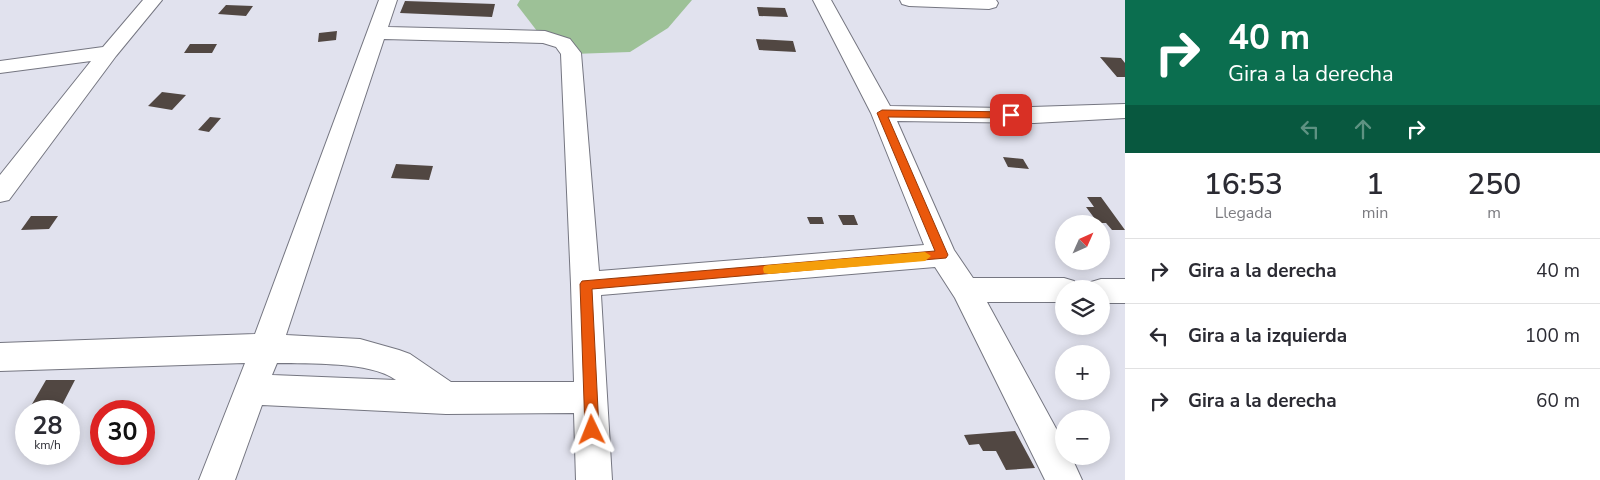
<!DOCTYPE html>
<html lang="es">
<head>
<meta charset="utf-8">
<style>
  :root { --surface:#fff; --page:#f2f2f3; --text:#2b2b33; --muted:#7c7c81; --line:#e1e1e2 }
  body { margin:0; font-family:"Nunito Sans",sans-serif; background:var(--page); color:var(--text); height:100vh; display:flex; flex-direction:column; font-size:19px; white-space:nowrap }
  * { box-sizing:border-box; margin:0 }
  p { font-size:16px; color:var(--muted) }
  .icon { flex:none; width:28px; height:28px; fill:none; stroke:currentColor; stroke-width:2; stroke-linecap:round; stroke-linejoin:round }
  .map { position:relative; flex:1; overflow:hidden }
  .sheet { display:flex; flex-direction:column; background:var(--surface); width:475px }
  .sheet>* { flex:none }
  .hud { background:#0b6e4f; color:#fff; overflow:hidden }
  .needle { width:32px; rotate:45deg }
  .tools { position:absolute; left:1055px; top:215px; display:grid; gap:10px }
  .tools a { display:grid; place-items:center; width:55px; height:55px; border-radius:50%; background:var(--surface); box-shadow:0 2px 12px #0003; font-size:25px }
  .speed { position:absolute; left:15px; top:400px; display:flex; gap:10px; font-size:25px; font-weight:700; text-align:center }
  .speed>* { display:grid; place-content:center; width:65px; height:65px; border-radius:50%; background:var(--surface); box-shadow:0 2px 12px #0003; line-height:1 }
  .speed small { font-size:12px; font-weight:400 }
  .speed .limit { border:8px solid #d22; background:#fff; color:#111 }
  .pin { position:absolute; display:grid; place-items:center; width:42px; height:42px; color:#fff; margin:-21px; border-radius:10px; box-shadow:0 2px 8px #0006 }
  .me { position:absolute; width:55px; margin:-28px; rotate:358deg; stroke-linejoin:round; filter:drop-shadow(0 0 4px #0008) }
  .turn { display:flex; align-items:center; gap:18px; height:105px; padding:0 20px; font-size:22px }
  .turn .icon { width:65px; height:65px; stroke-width:2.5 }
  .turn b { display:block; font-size:35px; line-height:42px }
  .lanes { display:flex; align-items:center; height:48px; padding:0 20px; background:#0003; justify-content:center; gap:25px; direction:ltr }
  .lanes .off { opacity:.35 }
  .eta { display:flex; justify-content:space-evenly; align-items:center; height:85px; text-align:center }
  .eta b { font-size:30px; font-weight:600; line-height:35px }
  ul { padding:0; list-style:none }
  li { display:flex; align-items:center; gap:15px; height:65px; padding:0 20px; border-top:1px solid var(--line) }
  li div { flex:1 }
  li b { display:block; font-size:19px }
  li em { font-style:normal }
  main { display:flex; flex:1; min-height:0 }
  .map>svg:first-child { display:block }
</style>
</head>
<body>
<main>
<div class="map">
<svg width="1125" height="480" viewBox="0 0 1125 480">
  <rect width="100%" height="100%" fill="#e1e2ee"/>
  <path fill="#9dc197" d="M520,0H692L668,28L630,52L573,54L537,31L517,5Z"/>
  <path fill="#514742" d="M405,1L495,4L492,17L400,13Z
    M226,5L253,6L246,16L218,14Z
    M757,7L785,8L788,17L759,16Z
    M337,31L336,40L318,42L319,33Z
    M756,39L793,41L796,52L759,50Z
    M190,44H217L212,53H184Z
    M1100,57L1121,58L1125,63V77H1117Z
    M162,92L186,95L172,110L148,106Z
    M210,117L221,118L209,132L198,130Z
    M1003,157L1023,159L1029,169L1008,167Z
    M396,164L433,166L429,180L391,178Z
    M1087,197H1101L1125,230H1112L1106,223H1098L1086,207H1094Z
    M838,215H854L858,225H843Z
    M31,216H58L49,229L21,230Z
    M807,217H822L824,224H810Z
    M46,380H75L59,411H28Z
    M1015,431L1035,468L1006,470L996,451H983L979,444L969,445L964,435Z"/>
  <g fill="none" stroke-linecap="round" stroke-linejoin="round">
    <g stroke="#757681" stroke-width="2">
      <path id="minor" d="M143,0H162L116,56L9,200L0,202V175L91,61L0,73V61L103,47Z
        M379,0H397L388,27L545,31L570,39L581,53L599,271L924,245L871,113L813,0H831L890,106L1004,108L1125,104V118L1034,123L897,121L954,250L973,278H1064L1074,281L1078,289H1064V302H987L1064,443V456H1071L1082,480H1045L955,298L935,267L601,295L612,480H576L574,413L446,414L262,405L235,480H199L245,363L0,371V343L255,334ZM384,39L543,43L556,47L561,54L571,284L574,382H451L410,354L399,350L360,339L286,335ZM277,363C308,364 370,361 396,380L272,375Z
        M900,0H996L998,3L996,7L989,9L909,6L902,4Z
        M1101,279H1125V303H1101V289H1087L1091,282Z"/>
    </g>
    <use href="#minor" fill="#fff" fill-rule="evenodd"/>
  </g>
  <path fill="#ea580c" stroke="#983908" d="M882,110L1011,112L1016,115L1011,118L888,117L948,255L946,258L592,289L599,430L597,435L592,437L587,435L585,430L580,284L582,281L935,251L877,113Z"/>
  <path fill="#f59e0b" d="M925,252L931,256L925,261L769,274L764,273L763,269L764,266L769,265Z"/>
</svg>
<div class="tools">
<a><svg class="needle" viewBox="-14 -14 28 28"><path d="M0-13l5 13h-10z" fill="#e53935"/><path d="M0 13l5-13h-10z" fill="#7c7c81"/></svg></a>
<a><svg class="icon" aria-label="layers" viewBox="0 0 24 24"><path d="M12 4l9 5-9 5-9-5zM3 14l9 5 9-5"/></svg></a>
<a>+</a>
<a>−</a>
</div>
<div class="speed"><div>28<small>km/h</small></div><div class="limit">30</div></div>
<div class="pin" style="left:1011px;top:115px;background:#d93025"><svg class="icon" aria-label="arrive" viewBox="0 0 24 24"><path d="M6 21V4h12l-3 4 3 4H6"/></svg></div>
<svg class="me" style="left:592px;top:430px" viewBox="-20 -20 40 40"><path d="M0-17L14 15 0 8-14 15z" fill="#ea580c" stroke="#fff" stroke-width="4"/></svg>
</div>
<section class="sheet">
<div class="hud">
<div class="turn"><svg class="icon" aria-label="right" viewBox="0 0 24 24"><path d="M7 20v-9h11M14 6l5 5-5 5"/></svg><div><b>40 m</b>Gira a la derecha</div></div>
<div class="lanes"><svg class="icon off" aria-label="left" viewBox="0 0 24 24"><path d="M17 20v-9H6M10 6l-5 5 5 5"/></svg><svg class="icon off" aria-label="ahead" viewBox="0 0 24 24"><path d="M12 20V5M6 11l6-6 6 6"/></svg><svg class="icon" aria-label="right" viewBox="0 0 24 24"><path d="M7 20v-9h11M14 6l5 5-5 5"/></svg></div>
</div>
<div class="eta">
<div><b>16:53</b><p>Llegada</p></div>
<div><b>1</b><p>min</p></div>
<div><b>250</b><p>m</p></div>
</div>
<ul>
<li><svg class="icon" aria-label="right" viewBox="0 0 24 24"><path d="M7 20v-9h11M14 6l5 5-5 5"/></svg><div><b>Gira a la derecha</b></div><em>40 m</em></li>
<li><svg class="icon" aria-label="left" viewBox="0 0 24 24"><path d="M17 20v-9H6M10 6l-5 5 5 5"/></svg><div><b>Gira a la izquierda</b></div><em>100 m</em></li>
<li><svg class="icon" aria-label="right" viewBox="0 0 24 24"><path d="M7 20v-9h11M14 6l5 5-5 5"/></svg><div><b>Gira a la derecha</b></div><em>60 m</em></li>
</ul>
</section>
</main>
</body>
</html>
